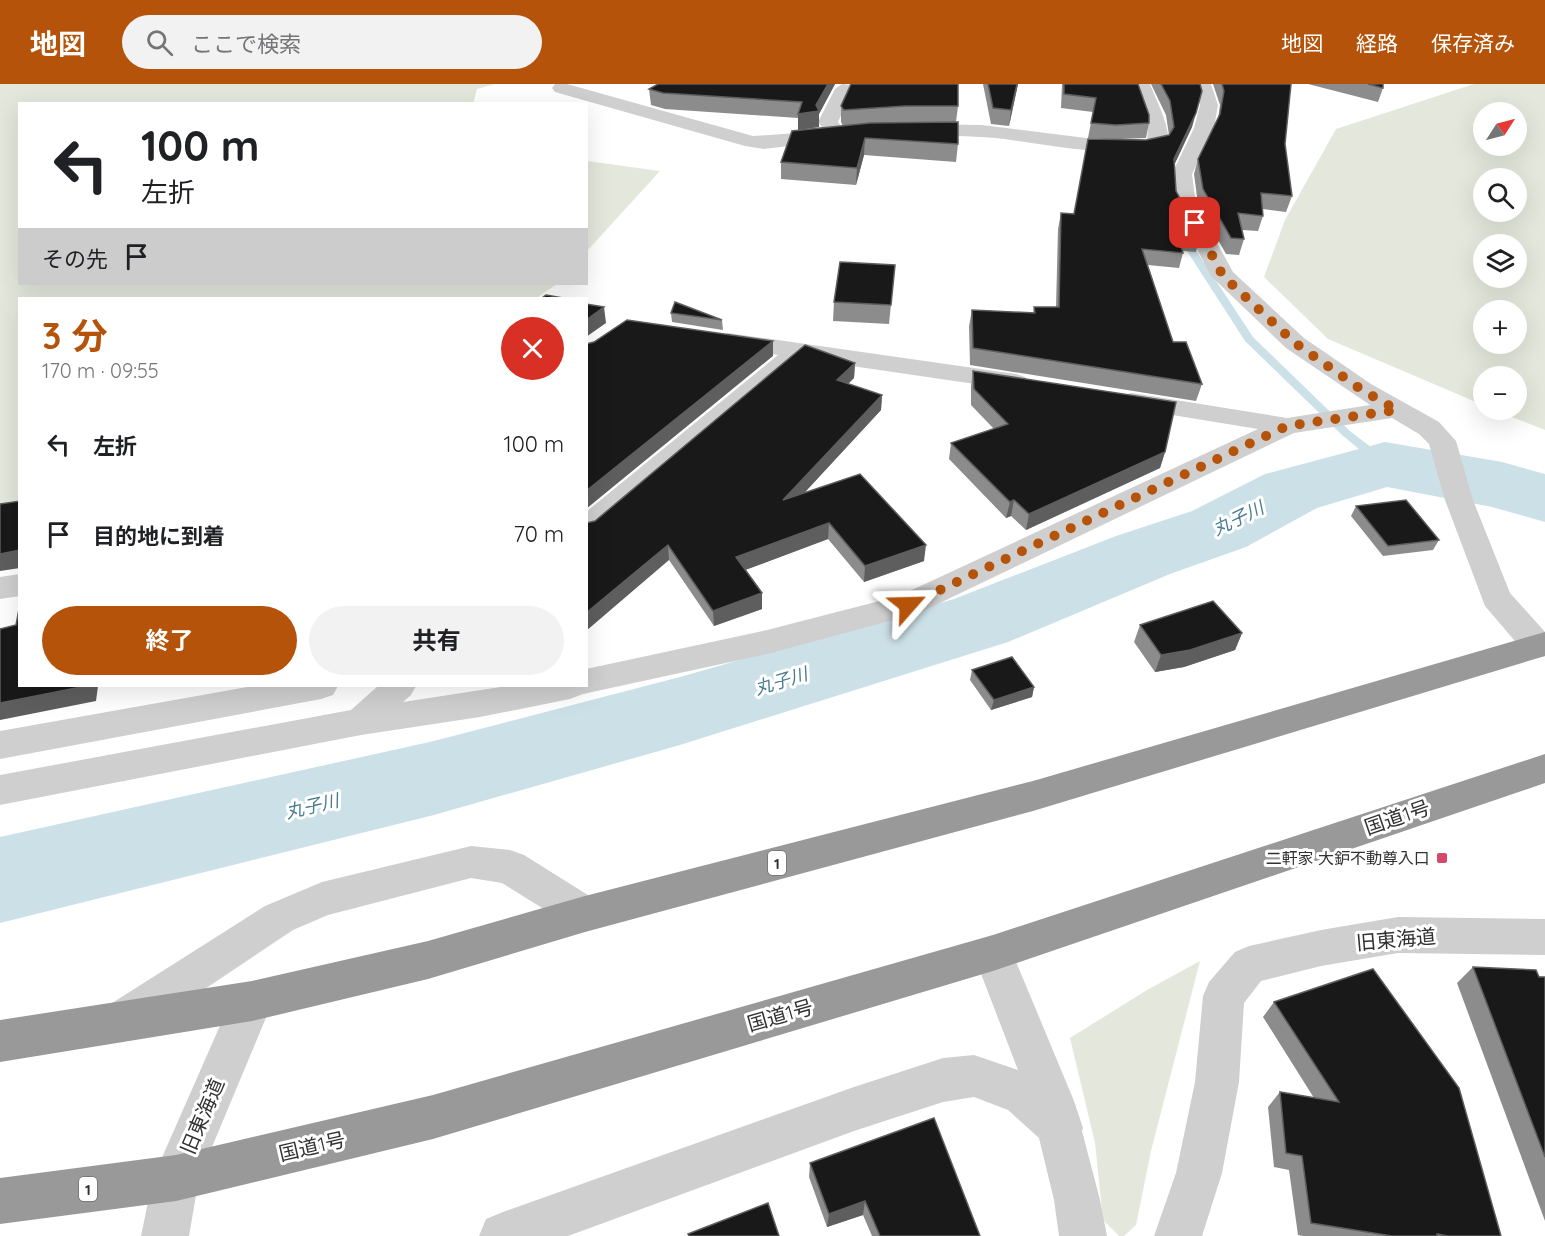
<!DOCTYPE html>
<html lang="ja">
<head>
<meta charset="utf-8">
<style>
  :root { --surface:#fff; --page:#f2f2f2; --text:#202124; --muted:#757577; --accent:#b45309 }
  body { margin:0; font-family:Quicksand,"Noto Sans JP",sans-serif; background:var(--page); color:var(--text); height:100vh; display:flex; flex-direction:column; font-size:22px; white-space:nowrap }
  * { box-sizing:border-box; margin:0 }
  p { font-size:20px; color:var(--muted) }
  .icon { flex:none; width:33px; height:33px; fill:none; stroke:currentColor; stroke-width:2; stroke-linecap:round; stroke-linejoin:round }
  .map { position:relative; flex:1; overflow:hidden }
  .details { position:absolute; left:18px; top:213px; width:570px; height:390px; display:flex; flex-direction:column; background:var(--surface); border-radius:0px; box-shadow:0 6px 24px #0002 }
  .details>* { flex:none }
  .top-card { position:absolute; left:18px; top:18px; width:570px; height:183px; border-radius:0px; box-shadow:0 6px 24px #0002; background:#fff; color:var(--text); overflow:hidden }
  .needle { width:39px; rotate:54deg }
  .buttons { position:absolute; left:1473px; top:18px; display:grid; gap:12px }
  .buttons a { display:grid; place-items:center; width:54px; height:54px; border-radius:50%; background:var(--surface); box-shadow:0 6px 24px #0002; font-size:30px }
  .pin { position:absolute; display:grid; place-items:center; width:51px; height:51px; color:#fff; margin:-26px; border-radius:12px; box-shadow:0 3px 9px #0006 }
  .me { position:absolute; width:66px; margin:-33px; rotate:65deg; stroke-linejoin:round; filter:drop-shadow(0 0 4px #0008) }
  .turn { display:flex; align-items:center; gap:21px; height:126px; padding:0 24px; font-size:27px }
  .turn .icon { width:78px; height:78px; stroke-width:2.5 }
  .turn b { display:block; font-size:42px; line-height:51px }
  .then { display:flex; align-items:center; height:57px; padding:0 24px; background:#0003; gap:12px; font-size:22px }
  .round { display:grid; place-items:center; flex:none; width:63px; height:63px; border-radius:32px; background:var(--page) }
  .summary { display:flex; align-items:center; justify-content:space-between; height:102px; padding:0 24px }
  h1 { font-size:36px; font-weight:700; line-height:45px; color:var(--accent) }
  .cta { display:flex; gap:12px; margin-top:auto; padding:12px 24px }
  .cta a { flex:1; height:69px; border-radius:36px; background:var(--accent); color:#fff; font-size:24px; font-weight:700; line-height:69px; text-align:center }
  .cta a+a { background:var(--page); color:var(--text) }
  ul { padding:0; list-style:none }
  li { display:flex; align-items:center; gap:18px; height:90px; padding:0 24px }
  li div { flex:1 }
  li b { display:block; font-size:22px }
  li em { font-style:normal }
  header { display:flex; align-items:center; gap:36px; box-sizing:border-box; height:84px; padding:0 30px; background:var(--accent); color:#fff }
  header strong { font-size:28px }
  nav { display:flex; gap:33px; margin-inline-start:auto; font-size:21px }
  .search { width:420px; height:54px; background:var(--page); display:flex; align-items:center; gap:15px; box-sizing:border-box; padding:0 21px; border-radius:33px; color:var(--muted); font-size:22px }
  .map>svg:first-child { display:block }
</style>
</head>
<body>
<header>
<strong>地図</strong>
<div class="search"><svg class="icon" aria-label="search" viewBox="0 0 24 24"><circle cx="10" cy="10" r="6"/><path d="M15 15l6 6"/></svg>ここで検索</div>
<nav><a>地図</a><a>経路</a><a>保存済み</a></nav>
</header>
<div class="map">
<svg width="1545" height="1152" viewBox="0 0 1545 1152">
  <rect width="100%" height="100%" fill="#fff"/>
  <path fill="#e4e8dc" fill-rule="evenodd" d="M0,0H495L477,5L473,20H20V200H557L536,214H20L19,444L0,448Z
    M1474,0H1545V346L1494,326H1516V292H1484L1483,321L1328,255L1264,193L1285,136L1336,45ZM1484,28H1516V62H1484ZM1484,94H1516V128H1484ZM1484,160H1516V194H1484ZM1484,226H1516V260H1484Z
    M587,77L660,87L587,167L586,77Z
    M1200,877L1151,1067L1136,1141L1124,1152H1119L1103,1136L1095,1059L1070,954L1147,906Z"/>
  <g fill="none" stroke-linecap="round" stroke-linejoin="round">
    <path fill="#cbe1e7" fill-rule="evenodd" d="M1180,151H1186L1253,253L1350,347L1389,377V383H1381L1342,351L1245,257L1178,153Z"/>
    <path fill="#cbe1e7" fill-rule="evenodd" d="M1385,358L1502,378L1545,390V438L1492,423L1387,403L1317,424L1246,463L1170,490L1008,558L680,661L434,731L0,839V753L434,657L680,593L954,515L1116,452L1192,427L1265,390Z"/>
    <path fill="#cfcfcf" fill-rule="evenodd" d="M555,0H567L753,52L825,47L818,38L835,5L842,0L851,1L853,5L838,38L847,51L844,55L764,65L745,62L555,8L552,4Z
      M1132,0H1150C1155,14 1173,47 1167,61C1158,82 1019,56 996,54C968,52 941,51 913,52L906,50L903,46L906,42L913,40L982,41L1094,55L1147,57L1148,45Z
      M1193,0H1211L1218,21L1214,44L1192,90L1196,121L1233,188L1304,254L1371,300L1439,338L1456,357L1473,416L1510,509L1545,548V572L1538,574L1526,570L1485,522L1445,416L1429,360L1419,350L1392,334L1294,349L919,529L908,532L767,570L583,610L570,615L480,633L361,651L0,721V691L351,626L378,602H416L411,611L403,618L507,602H586V585L767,546L899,512L1258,345L1123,323L1119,317L1123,311L1132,309L1287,334L1370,321L1286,264L1211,192L1174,121L1172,90L1194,44L1200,21Z
      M728,249L1016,290L1025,293L1029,298L1025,303L1016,306L804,275L596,451L586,454V428L778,271L719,261L716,256L719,251Z
      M20,490V512L0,515V493Z
      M253,602H338L333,611L321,615L0,675V647Z
      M471,762L510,766L524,771L599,818L605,830L599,842L585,848L571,842L502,799L471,794L328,831L293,846L139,949L124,955L109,949L103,935L109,921L265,822L322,798Z
      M1398,833L1545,835V871L1398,869L1321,882L1261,897L1244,919L1239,998L1222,1089L1202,1152H1154L1176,1089L1195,998L1203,912L1209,898L1235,868L1249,862L1321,846Z
      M993,851L1007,856L1074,1017L1083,1044L1082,1047L1100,1116L1107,1152H1059L1054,1116L1039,1054L1008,1026L974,1013L943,1018L854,1047L568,1152H479L486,1135L503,1128L854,1003L943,974L974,971L1018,986L973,869L979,856Z
      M252,897L267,903L273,917L199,1094L189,1152H141L153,1094L160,1078L237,903Z"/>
    <path fill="#999" fill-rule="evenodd" d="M1545,548V572L1033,727L585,848L428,895L252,937L0,978V936L252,897L428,857L585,812L1033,697Z
      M1545,670V699L993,887L433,1055L176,1117L0,1140V1094L176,1071L433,1011L993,851Z"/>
  </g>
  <path fill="#8c8c8c" d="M658,0H835L819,30V43L803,45L843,42L841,38V22L851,1L849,0H958V22L956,38L958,60L956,78L864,71L856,101L781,95V78L798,46V34L665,25L651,21L649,5Z
    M983,0H1018L1009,42L991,40Z
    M1062,0H1138L1149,39L1146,54L1121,55L1146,56L1169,51L1166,31L1151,0H1200L1192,43L1174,81L1176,107L1200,152L1196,168L1183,167V169L1179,184L1148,181L1173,258L1202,300L1196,317L970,281L969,242L972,226L1033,229L1034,223H1056L1058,145L1061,129L1074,130L1105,55L1088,54L1093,28L1061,24Z
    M1213,0H1291L1285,60L1292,112L1286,128L1263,125V132L1258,147L1242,146L1244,155L1239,171L1226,170L1198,120L1194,90L1198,75L1218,35L1220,21Z
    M1308,0H1383V4L1378,18Z
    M895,181L889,240L833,237L834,218Z
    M671,229L722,236L723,246L672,238Z
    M855,279L854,294L848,300L882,311L881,326L804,409L924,477L864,498L828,455L745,486L762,525L714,542L669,476L595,437Z
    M973,287L1165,368L1160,384L1026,446L1011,432L1006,434L949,375L951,359L994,345L971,321V302Z
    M1356,422L1439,456L1433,466L1383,472L1351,432Z
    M1140,541L1242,549L1235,566L1184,583L1155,588L1134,558Z
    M972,586L1034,603L1032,613L991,626L970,596Z
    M1473,883L1545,893V1137L1457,899Z
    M1274,918L1501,1152H1303L1298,1151L1289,1086L1274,1083L1268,1023L1280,1008L1314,1014L1263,933Z
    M810,1079L980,1152H872L863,1131L827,1143L809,1093Z"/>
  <path fill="#5e5e5e" d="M828,0H835L819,30V43L798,46V30L816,21Z
    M1017,0H1018L1009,42L1011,26Z
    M1196,29L1192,43L1170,90L1174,75Z
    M865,54L864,71L856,101L857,84Z
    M604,223L606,239L586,253V236Z
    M773,257V272L586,425V407Z
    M855,279L854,294L836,311L837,296Z
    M882,311L881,326L783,432V416Z
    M1165,368L1160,384L1026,446L1029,430Z
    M1014,416L1011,432L1006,434L1010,418Z
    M829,439L828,455L737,489L736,473Z
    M668,461L669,476L586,547V529Z
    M926,461L924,477L864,498L865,482Z
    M20,466V484L0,487V470Z
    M762,509V525L714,542L713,527Z
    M1242,549L1235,566L1184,583L1155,588L1161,571Z
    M86,602H98L96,617L0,636V619Z
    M1034,603L1032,613L991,626L994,616Z
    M865,1117L863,1131L827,1143L829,1130Z"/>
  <path fill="#191919" stroke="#5e5e5e" stroke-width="1.5" d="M658,0H828L816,21L819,27L798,30L802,18L663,9L649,5Z
    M851,0H958V22H905L844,26L841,22Z
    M988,0H1017L1011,26L993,24Z
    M1064,0H1138L1149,31V39L1116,41L1091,39L1096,14L1064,10Z
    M1161,0H1200L1202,7L1196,29L1174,75L1176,107L1200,152L1177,150L1183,169L1142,165L1173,258H1186L1202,300L973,264L972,226L1035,229L1034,223H1059L1061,129L1074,130L1088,55L1146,56L1169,51L1174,43L1170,17Z
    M1222,0H1291L1285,60L1292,112L1261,109L1263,132L1238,129L1244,155L1231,154L1203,105L1198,75L1220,30L1224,7Z
    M1368,0H1383V4Z
    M958,38V60L865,54L857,84L781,78L792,47L870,39Z
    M840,178L895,181L891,221L834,218Z
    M546,211L563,214H542Z
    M675,218L722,236L671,229Z
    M586,220L604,223L586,236Z
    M627,236L773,257L586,407V260L594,258Z
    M805,261L855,279L837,296L882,311L783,416L860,390L926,461L865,482L829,439L736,473L762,509L713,527L668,461L586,529V439L595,437Z
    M973,287L1176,318L1165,368L1029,430L1014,416L1010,418L951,359L1008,340L974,305Z
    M1406,416L1439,456L1388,462L1356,422Z
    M20,417V466L0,470V420Z
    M1213,517L1242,549L1190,566L1161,571L1140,541Z
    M20,520V602H86L0,619V545L16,541Z
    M1012,573L1034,603L994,616L972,586Z
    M1473,883L1536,886L1539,893H1545V1073Z
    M1373,885L1459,1004L1501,1152H1448L1437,1150V1152H1392L1311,1139L1302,1072L1286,1069L1280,1008L1339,1018L1274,918Z
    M934,1034L980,1152H880L865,1117L829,1130L810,1079Z
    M768,1119L779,1152H689L688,1150Z"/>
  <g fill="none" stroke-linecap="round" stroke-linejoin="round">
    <path stroke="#b45309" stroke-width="10" stroke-dasharray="0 18" d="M908,521L1287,342L1397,326L1362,306L1295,259L1223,192L1195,139"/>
  </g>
  <rect fill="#d64868" stroke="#fff" stroke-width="2" x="1436" y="768" width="12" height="12" rx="3"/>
  <g text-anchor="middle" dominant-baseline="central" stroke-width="6" stroke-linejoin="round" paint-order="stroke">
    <g fill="#fff" stroke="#707070" stroke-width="1.5">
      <rect x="768" y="767" width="18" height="24" rx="4.5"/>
      <rect x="79" y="1093" width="18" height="24" rx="4.5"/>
    </g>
    <g font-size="15" font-weight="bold" fill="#323232">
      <text x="777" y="779">1</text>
      <text x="88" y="1105">1</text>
    </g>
    <g font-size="16" fill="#323232" stroke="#fff" text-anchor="end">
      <text x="1430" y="774">二軒家 大鈩不動尊入口</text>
    </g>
    <g font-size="18" font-style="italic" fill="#477d8e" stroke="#fff">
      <text transform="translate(1238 434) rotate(-26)">丸子川</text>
      <text transform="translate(781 597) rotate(-17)">丸子川</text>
      <text transform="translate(312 722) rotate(-13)">丸子川</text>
    </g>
    <g font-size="20" fill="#323232" stroke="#fff">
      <text transform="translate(1397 733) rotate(-19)">国道1号</text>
      <text transform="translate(1396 855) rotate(-5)">旧東海道</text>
      <text transform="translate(780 931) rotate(-16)">国道1号</text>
      <text transform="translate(202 1032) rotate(-67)">旧東海道</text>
      <text transform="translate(312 1062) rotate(-13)">国道1号</text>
    </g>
  </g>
</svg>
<div class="buttons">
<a><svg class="needle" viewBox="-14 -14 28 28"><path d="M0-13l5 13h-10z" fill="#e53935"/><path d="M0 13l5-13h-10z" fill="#757577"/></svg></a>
<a><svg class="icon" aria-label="search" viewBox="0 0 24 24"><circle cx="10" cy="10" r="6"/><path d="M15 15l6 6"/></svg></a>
<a><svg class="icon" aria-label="layers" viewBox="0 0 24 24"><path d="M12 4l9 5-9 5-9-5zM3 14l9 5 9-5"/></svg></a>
<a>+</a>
<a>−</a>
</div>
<div class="pin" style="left:1195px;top:139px;background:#d93025"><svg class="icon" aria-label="arrive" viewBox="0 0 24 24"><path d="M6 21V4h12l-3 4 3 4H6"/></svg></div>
<svg class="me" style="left:908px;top:521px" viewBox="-20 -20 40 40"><path d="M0-17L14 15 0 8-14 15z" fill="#b45309" stroke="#fff" stroke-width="4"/></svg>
<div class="top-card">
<div class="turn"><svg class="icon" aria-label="left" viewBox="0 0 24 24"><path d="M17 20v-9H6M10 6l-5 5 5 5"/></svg><div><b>100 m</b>左折</div></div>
<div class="then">その先<svg class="icon" aria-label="arrive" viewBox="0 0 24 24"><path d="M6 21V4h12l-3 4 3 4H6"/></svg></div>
</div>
<section class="details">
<div class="summary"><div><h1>3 分</h1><p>170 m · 09:55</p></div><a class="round" style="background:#d93025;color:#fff"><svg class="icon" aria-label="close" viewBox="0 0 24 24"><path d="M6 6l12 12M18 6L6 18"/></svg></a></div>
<ul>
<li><svg class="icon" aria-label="left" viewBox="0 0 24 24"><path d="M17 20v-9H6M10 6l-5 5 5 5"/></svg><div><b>左折</b></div><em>100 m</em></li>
<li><svg class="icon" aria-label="arrive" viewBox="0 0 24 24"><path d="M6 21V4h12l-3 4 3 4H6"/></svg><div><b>目的地に到着</b></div><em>70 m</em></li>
</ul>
<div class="cta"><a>終了</a><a>共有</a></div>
</section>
</div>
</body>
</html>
